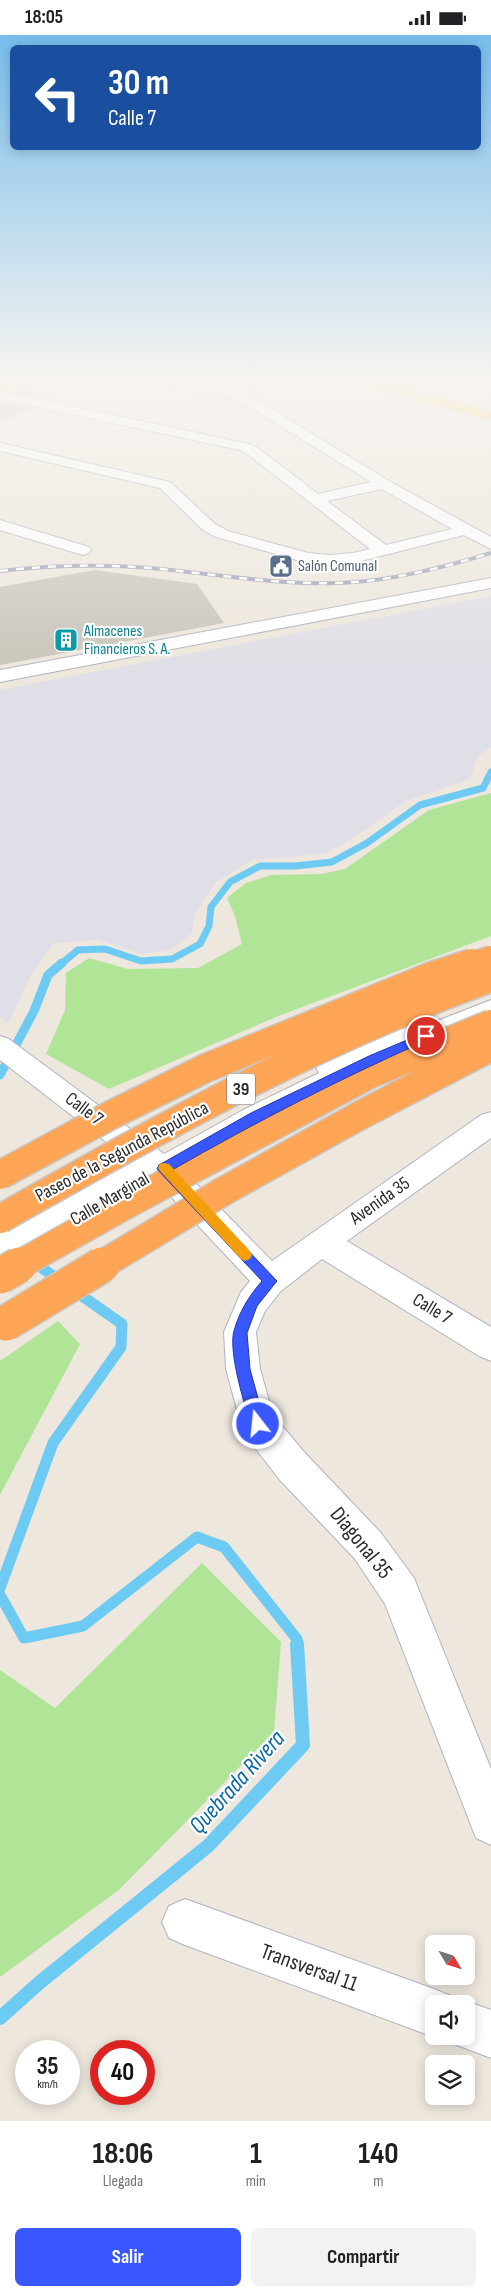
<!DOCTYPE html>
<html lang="es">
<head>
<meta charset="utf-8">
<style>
  :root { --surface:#fff; --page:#f2f2f2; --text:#202124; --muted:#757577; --accent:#3857ff }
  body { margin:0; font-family:"Sofia Sans Condensed",sans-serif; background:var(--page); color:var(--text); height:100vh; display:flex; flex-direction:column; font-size:19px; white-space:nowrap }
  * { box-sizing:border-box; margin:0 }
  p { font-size:16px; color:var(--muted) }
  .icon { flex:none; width:28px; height:28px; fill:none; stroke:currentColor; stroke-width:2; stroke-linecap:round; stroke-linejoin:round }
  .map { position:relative; height:2086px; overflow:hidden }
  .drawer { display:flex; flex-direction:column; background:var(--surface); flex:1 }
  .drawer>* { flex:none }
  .banner { position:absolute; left:10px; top:10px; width:471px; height:105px; border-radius:8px; box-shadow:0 2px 12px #0003; background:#1a4fa0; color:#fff; overflow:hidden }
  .needle { width:32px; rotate:128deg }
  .fabs { position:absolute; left:425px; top:1900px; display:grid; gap:10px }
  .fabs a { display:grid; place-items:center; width:50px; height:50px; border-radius:8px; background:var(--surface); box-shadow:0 2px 12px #0003; font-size:25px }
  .speed { position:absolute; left:15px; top:2005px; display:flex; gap:10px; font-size:25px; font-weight:700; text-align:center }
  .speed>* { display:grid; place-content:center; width:65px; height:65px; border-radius:50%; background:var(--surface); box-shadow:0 2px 12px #0003; line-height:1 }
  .speed small { font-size:12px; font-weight:400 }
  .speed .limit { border:8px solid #d22; background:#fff; color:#111 }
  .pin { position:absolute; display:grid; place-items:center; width:42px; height:42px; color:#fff; margin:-21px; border:2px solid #fff; border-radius:50%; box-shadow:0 1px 5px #0007 }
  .me { position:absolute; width:55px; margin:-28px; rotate:344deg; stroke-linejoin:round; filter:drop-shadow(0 0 4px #0008) }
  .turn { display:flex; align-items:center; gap:18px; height:105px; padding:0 15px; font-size:22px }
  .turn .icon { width:65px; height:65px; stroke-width:2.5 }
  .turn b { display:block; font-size:35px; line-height:42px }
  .eta { display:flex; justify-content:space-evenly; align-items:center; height:85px; text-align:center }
  .eta b { font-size:30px; font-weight:700; line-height:35px }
  .button { display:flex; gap:10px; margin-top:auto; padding:10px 15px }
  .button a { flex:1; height:58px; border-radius:8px; background:var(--accent); color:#fff; font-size:20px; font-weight:700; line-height:58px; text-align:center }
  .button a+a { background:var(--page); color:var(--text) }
  .status { display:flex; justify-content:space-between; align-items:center; height:35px; padding:0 25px; background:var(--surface); direction:ltr }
  .status svg { height:14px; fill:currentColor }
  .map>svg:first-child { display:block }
</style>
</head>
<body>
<div class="status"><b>18:05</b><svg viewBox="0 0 49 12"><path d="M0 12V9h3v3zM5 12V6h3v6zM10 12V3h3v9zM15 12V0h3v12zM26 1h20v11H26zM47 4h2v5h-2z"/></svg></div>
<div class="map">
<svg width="491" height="2086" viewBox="0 0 491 2086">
  <rect width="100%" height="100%" fill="#ede7dd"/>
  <path fill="#e0dee6" d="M491,561V712L478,721L470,744L406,766L350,805L324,819L252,825L216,847L195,879L192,898L170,915L142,919L98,905L54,908L30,942L8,989L0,982V655Z"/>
  <path fill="#b0e598" d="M491,758V901L281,980L109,1054L46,1019L65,975L66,938L89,923L128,934L198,933L242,909L235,881L227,863L246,848L271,840L321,839L345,834L429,775Z
    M58,1286L80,1309L0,1460V1326Z
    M202,1528L281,1607L274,1697L120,1854L0,1942V1635L55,1673Z"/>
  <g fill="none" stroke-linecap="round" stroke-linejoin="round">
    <path stroke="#6dcaf2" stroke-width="7" d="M61,929L78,915L105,914L141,926L172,924L200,909L209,891L211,872L230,847L260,831H295L332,827L367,808L420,770L483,753L491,737"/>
    <path stroke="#6dcaf2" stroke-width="9" d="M0,1040L34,976L48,940L62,928
      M34,1227L40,1231"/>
    <path stroke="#6dcaf2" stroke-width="11" d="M38,1230L60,1246
      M0,1553L53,1408L121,1312L122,1289L75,1256
      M0,1560L24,1603L83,1591L197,1502L224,1512L297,1604V1611"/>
    <path stroke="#6dcaf2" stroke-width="14" d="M0,1983L39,1948L208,1811L303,1710L297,1609"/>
  </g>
  <path fill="#c9c5bb" d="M19,353L56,361L49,364L12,357Z
    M0,366L32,373L0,388Z
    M95,535L197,549L224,588L0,630V552Z"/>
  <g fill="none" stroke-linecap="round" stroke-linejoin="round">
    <g stroke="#b1b3bf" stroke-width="2">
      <path id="minor" d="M141,344H170L220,353L208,344H223L235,352L251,344H268L244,357L389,446L491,502V514L464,500L353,528L329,530L307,528L216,502L203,495L160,453L0,416V408L170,447L215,489L228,496L308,518L329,520L353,518L370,514L249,420L240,415L0,364V356L249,409L259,414L318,459L371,447L232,361H220L147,348ZM382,454L452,494L386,510L327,466Z
        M0,485L89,512L91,515L89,518L83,520L0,495Z
        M491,543V553L0,647V635Z
        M491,965V985L409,1019L400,1022L391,1019L388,1015L364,1027L368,1033L364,1040L265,1090L184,1136L272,1226L481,1080L491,1077V1103L347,1206L491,1292V1326L479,1321L322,1224L281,1256L265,1276L256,1297L260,1334L273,1380L305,1418L381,1498L414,1543L491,1734V1810L476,1803L385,1569L355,1524L279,1444L246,1401L241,1389L226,1334L224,1297L241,1257L250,1246L160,1150L125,1168L114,1164L113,1160L11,1219L0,1223V1193L127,1123L0,1025V1001L9,1004L164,1119L245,1074L319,1038L315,1031L319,1024L406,985L415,982L424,985L427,990Z
        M185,1864L434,1954L451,1961L454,1969H434V2002L185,1910L169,1903L162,1887L169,1871Z
        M466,1966L491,1975V2023L449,2007L447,2001H466V1969H460Z"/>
    </g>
    <g stroke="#c8c8c8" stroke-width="2">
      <path id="major" d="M8,344H24L0,358V349Z
        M351,344H372L491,377V385L353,347Z"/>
    </g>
    <use href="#minor" fill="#fff" fill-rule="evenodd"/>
    <use href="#major" fill="#f5d65a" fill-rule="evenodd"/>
    <g stroke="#9fa2b6" stroke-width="4">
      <path id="rail" d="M0,536C51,530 100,529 151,533C214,539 276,550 339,548C391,546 442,533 491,518"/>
    </g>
    <use href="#rail" stroke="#fff" stroke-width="2.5" stroke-dasharray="8" stroke-linecap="butt"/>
    <g stroke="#c8c8c8" stroke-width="24" stroke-linecap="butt">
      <path id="highway-bridge-far2" d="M468,929L491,922"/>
    </g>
    <g stroke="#c8c8c8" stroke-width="31" stroke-linecap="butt">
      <path id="highway-bridge-far1" d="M0,1140L113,1079L206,1033L432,941L472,928
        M0,1184C158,1094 320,1004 491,943
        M17,1231L127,1169L370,1039L491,989
        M100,1231L224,1156L357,1082L491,1012"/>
    </g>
    <g stroke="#c8c8c8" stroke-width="38" stroke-linecap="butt">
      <path id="highway-bridge" d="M0,1241L19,1230
        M6,1288L102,1230"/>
    </g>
    <use href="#highway-bridge-far2" stroke="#ffa556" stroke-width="22"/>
    <use href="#highway-bridge-far1" stroke="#ffa556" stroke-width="28"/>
    <use href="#highway-bridge" stroke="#ffa556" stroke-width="35"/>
  </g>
  <linearGradient id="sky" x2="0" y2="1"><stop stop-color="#77bdec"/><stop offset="0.54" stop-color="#f7f4f0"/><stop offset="1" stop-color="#f7f4f0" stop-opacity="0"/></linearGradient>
  <rect width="491" height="636" fill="url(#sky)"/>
  <path fill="#3857ff" stroke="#2439a6" d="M426,997L431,1001L430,1004C341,1043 256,1087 172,1135L277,1246L257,1271L247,1298L250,1334L265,1389L263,1394L258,1396L253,1394C245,1374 228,1316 234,1296C239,1277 249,1261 262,1246L157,1134L159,1130L251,1078L369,1021Z"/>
  <path fill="#f59e0b" d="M164,1128L169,1129L250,1216L252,1220L250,1224L245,1226L241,1224L160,1136L158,1133L160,1129Z"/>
  <defs>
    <g id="civic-square" transform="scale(1.25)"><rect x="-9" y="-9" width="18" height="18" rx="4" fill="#5c6f8a" stroke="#fff"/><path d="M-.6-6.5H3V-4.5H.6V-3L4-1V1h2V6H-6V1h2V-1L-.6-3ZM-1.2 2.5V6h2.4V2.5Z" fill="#fff"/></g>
    <g id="building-square" transform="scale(1.25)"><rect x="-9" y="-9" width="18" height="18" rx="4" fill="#0f9aa8" stroke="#fff"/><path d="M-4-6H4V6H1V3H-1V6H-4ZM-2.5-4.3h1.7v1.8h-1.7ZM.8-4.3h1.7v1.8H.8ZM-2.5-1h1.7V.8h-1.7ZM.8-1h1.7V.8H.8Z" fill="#fff"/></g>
  </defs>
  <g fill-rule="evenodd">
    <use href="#civic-square" x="281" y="531"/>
    <use href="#building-square" x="66" y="605"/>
  </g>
  <g text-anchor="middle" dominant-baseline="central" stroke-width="4.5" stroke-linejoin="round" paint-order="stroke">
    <g font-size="16" fill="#4e5e75" stroke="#fff" text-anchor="start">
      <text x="298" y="531">Salón Comunal</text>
    </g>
    <g font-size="16" fill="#0d838f" stroke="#fff" text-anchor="start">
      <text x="84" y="596">Almacenes<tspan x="84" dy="18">Financieros S. A.</tspan></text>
    </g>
    <rect fill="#fff" stroke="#6b6b6b" stroke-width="1" x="227" y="1038.5" width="28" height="31" rx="4"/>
    <g font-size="18" font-weight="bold" fill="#2b2b2b">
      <text x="241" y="1054">39</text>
    </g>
    <g font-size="19" fill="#2b2b2b" stroke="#fff">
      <text transform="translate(84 1074) rotate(37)">Calle 7</text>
      <text transform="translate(122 1117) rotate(-28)">Paseo de la Segunda República</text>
      <text transform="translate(110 1164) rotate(-30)">Calle Marginal</text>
      <text transform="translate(380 1166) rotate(-35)">Avenida 35</text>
      <text transform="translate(432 1274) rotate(31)">Calle 7</text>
    </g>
    <g font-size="22" fill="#2b2b2b" stroke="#fff">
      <text transform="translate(361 1508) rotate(51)">Diagonal 35</text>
      <text transform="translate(309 1933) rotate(20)">Transversal 11</text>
    </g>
    <g font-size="24" font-style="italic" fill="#0968a1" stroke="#fff">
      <text transform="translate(237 1747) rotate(-48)">Quebrada Rivera</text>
    </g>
  </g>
</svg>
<div class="fabs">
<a><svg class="needle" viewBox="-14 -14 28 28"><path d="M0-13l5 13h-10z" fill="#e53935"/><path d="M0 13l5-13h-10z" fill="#757577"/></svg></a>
<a><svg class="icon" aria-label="sound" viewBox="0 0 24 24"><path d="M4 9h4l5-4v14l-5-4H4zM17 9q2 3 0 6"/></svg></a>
<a><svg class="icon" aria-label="layers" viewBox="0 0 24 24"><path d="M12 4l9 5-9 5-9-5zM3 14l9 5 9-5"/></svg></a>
</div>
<div class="speed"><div>35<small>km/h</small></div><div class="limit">40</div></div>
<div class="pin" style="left:426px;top:1001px;background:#d93025"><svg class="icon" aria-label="arrive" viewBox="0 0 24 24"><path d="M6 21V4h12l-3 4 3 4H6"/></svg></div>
<svg class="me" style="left:258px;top:1389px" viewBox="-20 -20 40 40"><circle r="17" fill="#3857ff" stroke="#fff" stroke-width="3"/><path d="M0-11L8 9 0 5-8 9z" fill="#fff"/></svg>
<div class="banner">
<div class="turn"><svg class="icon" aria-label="left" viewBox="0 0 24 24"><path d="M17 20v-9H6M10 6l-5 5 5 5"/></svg><div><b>30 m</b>Calle 7</div></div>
</div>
</div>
<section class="drawer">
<div class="eta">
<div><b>18:06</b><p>Llegada</p></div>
<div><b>1</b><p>min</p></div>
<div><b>140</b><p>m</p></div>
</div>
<div class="button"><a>Salir</a><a>Compartir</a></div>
</section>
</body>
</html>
